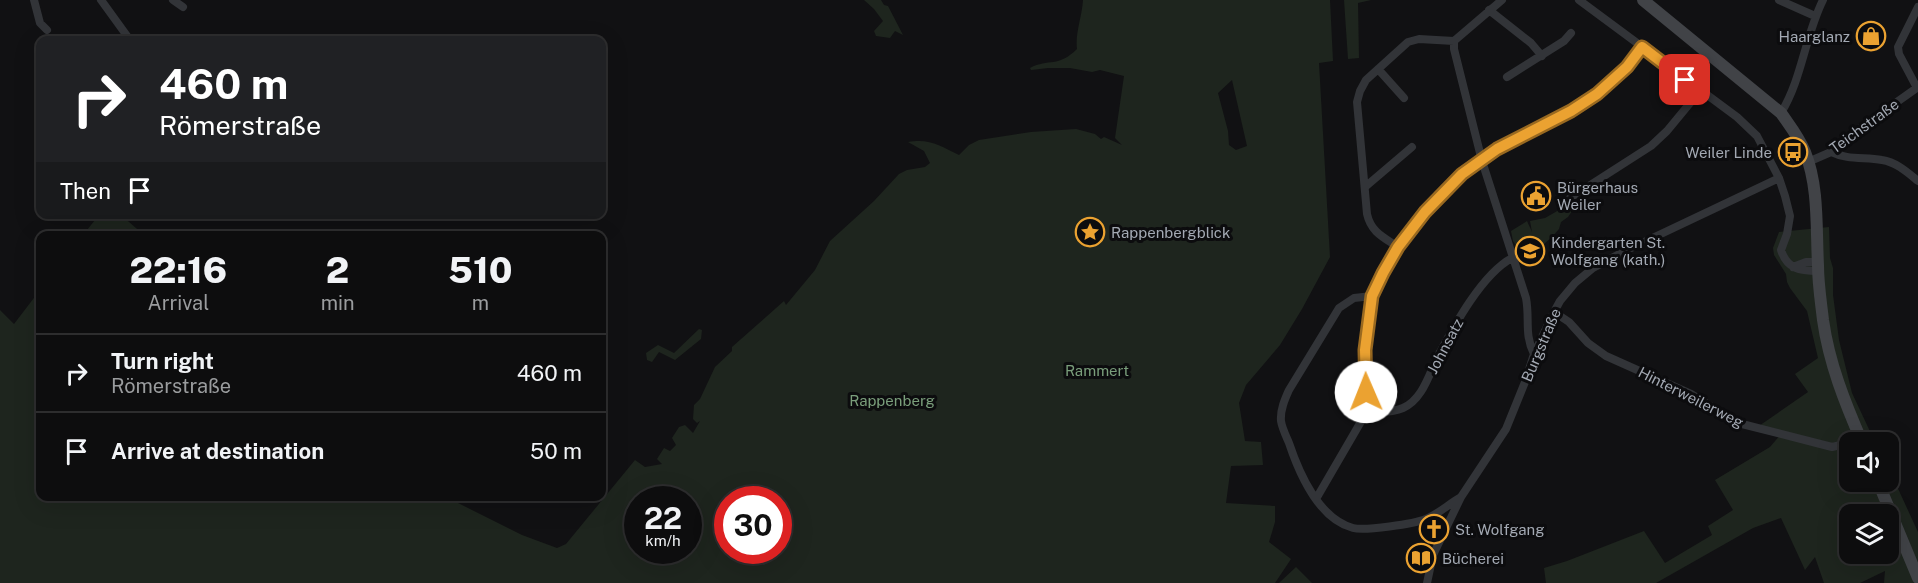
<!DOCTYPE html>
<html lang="en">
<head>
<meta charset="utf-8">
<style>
  :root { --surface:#0d0d0e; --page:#161617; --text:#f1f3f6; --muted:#9a9c9e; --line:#2d2d2e }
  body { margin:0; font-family:"Public Sans",sans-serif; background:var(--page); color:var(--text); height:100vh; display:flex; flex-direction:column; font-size:22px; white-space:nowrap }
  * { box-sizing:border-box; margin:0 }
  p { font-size:20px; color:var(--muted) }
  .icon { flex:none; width:33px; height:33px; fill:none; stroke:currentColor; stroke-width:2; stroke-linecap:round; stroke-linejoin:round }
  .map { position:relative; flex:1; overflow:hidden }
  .panel { position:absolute; left:36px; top:231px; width:570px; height:270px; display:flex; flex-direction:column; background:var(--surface); border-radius:12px; box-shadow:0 6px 24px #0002,0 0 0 2px var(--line) }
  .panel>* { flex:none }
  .banner { position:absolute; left:36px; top:36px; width:570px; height:183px; border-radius:12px; box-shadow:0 6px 24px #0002,0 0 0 2px var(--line); background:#202124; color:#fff; overflow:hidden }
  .buttons { position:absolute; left:1839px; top:432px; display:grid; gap:12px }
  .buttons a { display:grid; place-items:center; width:60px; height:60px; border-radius:12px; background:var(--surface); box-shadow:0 6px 24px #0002,0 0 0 2px var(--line); font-size:30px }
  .speed { position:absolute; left:624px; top:486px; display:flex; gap:12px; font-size:30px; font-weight:700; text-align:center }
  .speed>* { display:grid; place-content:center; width:78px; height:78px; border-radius:50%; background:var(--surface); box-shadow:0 6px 24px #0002,0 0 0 2px var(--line); line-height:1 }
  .speed small { font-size:15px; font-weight:400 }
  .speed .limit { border:9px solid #d22; background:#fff; color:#111 }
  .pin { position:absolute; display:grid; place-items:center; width:51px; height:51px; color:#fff; margin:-26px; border-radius:12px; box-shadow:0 3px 9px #0006 }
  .me { position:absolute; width:66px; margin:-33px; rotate:359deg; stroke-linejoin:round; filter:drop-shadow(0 0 4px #0008) }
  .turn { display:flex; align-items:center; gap:21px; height:126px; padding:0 24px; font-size:27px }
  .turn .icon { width:78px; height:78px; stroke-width:2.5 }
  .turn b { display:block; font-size:42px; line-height:51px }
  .then { display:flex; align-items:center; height:57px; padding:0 24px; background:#0003; gap:12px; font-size:22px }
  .eta { display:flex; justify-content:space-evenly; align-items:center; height:102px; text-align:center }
  .eta b { font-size:36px; font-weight:800; line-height:42px }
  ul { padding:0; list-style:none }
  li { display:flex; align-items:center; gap:18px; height:78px; padding:0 24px; border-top:2px solid var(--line) }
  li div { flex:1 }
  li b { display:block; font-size:22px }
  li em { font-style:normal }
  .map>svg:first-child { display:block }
</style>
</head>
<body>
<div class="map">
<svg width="1918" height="583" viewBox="0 0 1918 583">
  <rect width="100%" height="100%" fill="#111113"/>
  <path fill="#1e251e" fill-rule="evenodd" d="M864,0H881L884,5L888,6L903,35L895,31L890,38L876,36L874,31L883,21L874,9Z
    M1083,0H1330L1333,61L1319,63L1330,257L1302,309L1280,345L1246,385L1239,403L1245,441L1261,442L1263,465L1231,466L1226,503L1275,506V522L1269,542L1291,559L1275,583H0V310L14,324L40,290V496L451,497L456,502L522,535L557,548L566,544L635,460L645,467L662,464L657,459L664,448L670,451L676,445L672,438L679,427L685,425L693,433L700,421L697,423L693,419L694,405L700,399L715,367L732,351V347L784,301L786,305L815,270L830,241L874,201L899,174L907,170L925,167L930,163L924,151L908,142C930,138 940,146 959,155L969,145L979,140L1031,132L1076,129L1095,134L1101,139L1104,137L1122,145L1115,138L1124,76L1100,70L1092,72L1070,68H1048L1031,70L1030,68C1049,58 1058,68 1077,49C1075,33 1082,17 1083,0ZM1232,80L1247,146L1236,150L1229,145L1228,131L1218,93ZM638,500H688V550H638ZM728,500H778V550H728Z
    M1344,0H1371L1358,3L1359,58L1348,59Z
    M1566,206L1572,211L1568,217L1561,222L1559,229L1552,237L1544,244L1537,246L1532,242V236L1531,246L1517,247L1513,241L1511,231L1527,221L1532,232L1530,221L1545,218Z
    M99,215H121L144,235H83Z
    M1829,227L1830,258L1833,268V295L1839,340L1852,393L1875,442H1850V482H1888L1889,469L1918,532V583H1884L1885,571L1860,583H1824L1815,557L1805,570L1781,518L1753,528L1656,583H1546L1544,568L1567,561L1644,531L1665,563L1712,535L1708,526L1733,510L1715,480L1770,447L1781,434L1756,428L1808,392L1795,374L1818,358L1807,311L1790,288L1787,282L1786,274L1774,255L1773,248L1779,232ZM1850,514H1888V554H1850Z
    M699,329L702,330L701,339L675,360L659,352L652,362L647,360L646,353L658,345L674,353Z
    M1296,567L1312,583H1279Z"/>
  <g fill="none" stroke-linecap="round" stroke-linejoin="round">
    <path stroke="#323438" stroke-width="8" d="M34,0L40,23L47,30
      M101,0L130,40
      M173,0L183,7
      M1502,0L1454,41V49L1482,161L1526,298C1530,319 1524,334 1534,354
      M1579,0L1737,117L1757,136L1779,178L1785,196L1790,216L1787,234L1781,250C1787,269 1800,271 1818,271
      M1779,0L1815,16
      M1489,10L1531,43L1542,56
      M1378,69L1404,98
      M1507,77L1564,41L1571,33
      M1917,88L1899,54L1898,47L1918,7
      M1781,113C1802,79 1805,36 1823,0
      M1831,152C1847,160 1864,157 1882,160C1896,162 1907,172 1918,181
      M1808,162L1831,152L1863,126L1918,87
      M1365,187L1412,147
      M1570,198L1651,146L1667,131L1700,91
      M1398,247C1383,237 1371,232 1367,214L1357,102L1360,91L1366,80L1408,42L1419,39L1454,41
      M1793,267L1806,262H1817
      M1372,296L1354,298L1339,308L1289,390C1285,399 1280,410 1281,421C1282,428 1286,436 1289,443C1299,473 1319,519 1353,528C1365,531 1414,524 1426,519C1438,514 1449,504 1461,497
      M1554,312L1569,322L1588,343L1606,356L1691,394L1738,423L1832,447L1845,444
      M1366,413C1378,412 1392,413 1403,408C1423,399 1429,374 1438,356C1454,326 1482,274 1512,258
      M1316,499L1366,413L1365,350L1372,296L1383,273L1398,247L1425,212L1463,174L1497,149L1571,111L1597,94L1627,67L1642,47
      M1427,583L1433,555L1461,497L1506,429L1525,382L1534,354L1554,312L1560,301L1575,283L1593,268L1625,251L1779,178"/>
    <path stroke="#414347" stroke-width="12" d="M1643,0L1781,113C1790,126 1799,137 1805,152C1819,187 1816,228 1818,265C1818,284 1821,302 1823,320C1829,363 1845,403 1862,442
      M1878,482L1918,578"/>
  </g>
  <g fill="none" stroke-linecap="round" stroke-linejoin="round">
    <g stroke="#996920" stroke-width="15">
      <path id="route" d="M1366,392L1365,350L1372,296L1383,273L1398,247L1425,212L1462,174L1497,149L1571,111L1597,94L1627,67L1642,47L1685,80"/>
    </g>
    <use href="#route" stroke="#eba231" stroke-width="10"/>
  </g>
  <defs>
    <g id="shop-ring" transform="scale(1.5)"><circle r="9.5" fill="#0c0c0e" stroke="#eba231" stroke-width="1.5"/><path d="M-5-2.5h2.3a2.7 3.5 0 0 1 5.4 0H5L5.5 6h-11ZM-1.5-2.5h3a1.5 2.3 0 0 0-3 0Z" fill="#eba231"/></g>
    <g id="bus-ring" transform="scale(1.5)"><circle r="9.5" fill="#0c0c0e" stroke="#eba231" stroke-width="1.5"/><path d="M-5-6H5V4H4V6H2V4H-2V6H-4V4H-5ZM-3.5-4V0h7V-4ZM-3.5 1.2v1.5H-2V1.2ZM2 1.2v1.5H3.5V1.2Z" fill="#eba231"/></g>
    <g id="civic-ring" transform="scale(1.5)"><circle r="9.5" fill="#0c0c0e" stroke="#eba231" stroke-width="1.5"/><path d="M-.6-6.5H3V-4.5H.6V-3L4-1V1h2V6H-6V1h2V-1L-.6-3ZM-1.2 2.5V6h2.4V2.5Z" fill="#eba231"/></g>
    <g id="sight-ring" transform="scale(1.5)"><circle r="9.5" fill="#0c0c0e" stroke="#eba231" stroke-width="1.5"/><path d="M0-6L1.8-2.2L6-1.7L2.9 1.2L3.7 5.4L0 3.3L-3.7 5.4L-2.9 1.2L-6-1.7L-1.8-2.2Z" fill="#eba231"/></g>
    <g id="school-ring" transform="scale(1.5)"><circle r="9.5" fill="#0c0c0e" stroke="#eba231" stroke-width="1.5"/><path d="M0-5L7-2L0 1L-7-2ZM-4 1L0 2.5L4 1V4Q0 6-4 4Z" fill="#eba231"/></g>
    <g id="church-ring" transform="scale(1.5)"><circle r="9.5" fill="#0c0c0e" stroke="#eba231" stroke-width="1.5"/><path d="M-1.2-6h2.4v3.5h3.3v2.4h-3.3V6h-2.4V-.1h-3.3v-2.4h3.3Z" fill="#eba231"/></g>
    <g id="library-ring" transform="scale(1.5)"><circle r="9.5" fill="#0c0c0e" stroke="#eba231" stroke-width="1.5"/><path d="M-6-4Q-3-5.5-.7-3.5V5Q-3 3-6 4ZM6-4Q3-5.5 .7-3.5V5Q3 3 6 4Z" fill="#eba231"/></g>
  </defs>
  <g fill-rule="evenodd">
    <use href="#shop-ring" x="1871" y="36"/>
    <use href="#bus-ring" x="1793" y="152"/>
    <use href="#civic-ring" x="1536" y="196"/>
    <use href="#sight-ring" x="1090" y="232"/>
    <use href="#school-ring" x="1530" y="251"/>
    <use href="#church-ring" x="1434" y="529"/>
    <use href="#library-ring" x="1421" y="558"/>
  </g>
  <g text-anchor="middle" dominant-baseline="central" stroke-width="6" stroke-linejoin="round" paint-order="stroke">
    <g font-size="15" fill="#a3a9b3" stroke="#0c0c0e" text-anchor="start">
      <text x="1850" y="36" text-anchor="end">Haarglanz</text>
      <text x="1772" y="152" text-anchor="end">Weiler Linde</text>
      <text x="1557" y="187">Bürgerhaus<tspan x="1557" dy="17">Weiler</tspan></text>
      <text x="1111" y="232">Rappenbergblick</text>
      <text x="1551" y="242">Kindergarten St.<tspan x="1551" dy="17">Wolfgang (kath.)</tspan></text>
      <text x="1455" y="529">St. Wolfgang</text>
      <text x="1442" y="558">Bücherei</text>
    </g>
    <g font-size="15" fill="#a3a9b3" stroke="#0c0c0e">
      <text transform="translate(1864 126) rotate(-36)">Teichstraße</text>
      <text transform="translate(1541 345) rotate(-67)">Burgstraße</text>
      <text transform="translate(1445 346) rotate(-62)">Johnsatz</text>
      <text transform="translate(1691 397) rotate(27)">Hinterweilerweg</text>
    </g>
    <g font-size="15" fill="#7a9e7b" stroke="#0c0c0e">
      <text x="1097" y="370">Rammert</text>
      <text x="892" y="400">Rappenberg</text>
    </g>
  </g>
</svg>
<div class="buttons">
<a><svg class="icon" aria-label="sound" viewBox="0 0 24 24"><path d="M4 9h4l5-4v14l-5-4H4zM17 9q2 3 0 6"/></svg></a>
<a><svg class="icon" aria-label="layers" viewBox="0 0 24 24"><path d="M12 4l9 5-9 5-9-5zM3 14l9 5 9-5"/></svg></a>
</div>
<div class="speed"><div>22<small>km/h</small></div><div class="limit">30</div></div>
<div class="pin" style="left:1685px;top:80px;background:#d93025"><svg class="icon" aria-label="arrive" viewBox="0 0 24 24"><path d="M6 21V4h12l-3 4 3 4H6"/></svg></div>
<svg class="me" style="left:1366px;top:392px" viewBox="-20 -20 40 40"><circle r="19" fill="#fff"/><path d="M0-13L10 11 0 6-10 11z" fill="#eba231"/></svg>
<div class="banner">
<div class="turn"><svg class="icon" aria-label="right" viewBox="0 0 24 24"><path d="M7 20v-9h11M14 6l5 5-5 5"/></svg><div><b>460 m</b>Römerstraße</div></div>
<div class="then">Then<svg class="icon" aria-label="arrive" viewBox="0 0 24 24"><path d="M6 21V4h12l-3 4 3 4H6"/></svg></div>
</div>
<section class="panel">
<div class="eta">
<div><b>22:16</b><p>Arrival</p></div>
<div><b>2</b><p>min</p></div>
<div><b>510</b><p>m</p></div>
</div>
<ul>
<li><svg class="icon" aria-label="right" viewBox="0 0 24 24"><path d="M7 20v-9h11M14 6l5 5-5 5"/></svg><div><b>Turn right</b><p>Römerstraße</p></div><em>460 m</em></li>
<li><svg class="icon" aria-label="arrive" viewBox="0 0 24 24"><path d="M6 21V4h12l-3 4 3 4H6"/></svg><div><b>Arrive at destination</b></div><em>50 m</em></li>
</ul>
</section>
</div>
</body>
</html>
